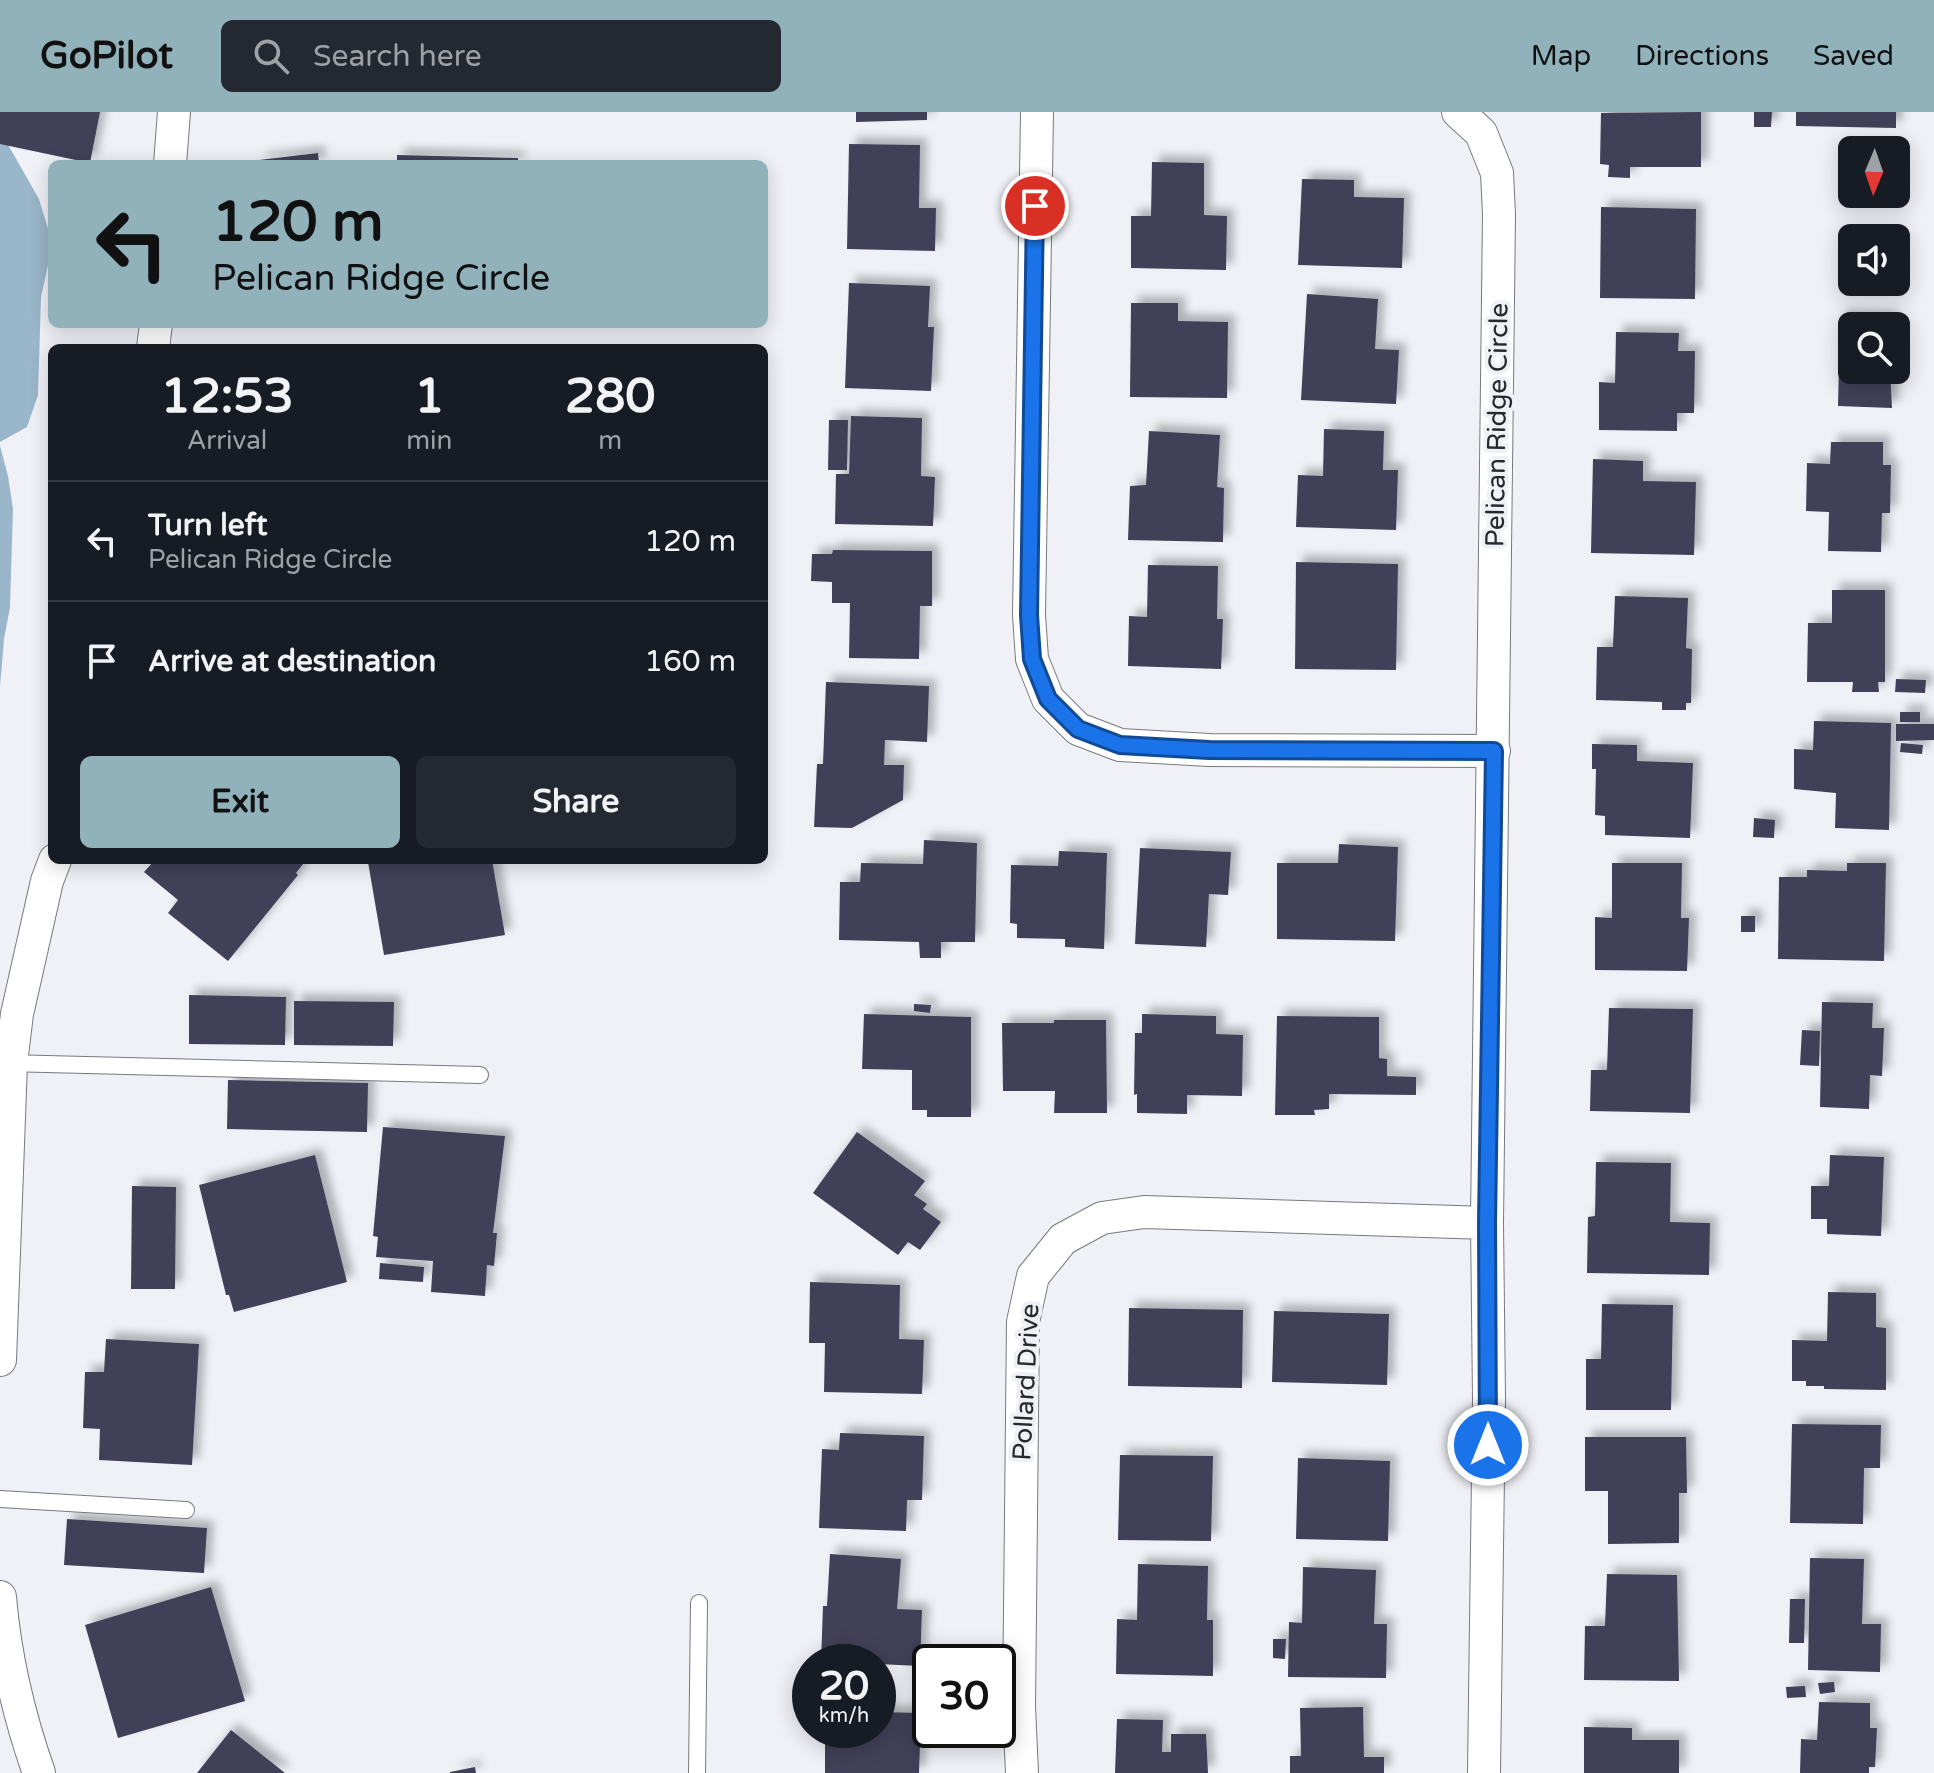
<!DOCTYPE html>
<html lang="en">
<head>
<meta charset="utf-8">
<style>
  :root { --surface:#171b24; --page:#242831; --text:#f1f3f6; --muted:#9ea1a6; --line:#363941; --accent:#91b2bb }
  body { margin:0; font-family:"Varela Round",sans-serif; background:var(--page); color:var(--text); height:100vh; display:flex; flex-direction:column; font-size:30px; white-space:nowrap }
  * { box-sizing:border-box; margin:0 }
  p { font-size:26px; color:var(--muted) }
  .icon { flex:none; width:44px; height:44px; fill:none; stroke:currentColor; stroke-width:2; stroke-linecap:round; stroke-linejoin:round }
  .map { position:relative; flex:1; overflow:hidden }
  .panel { position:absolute; left:48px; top:232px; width:720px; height:520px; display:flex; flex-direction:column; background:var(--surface); border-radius:12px; box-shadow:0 4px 20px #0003 }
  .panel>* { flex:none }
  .banner { position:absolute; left:48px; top:48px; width:720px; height:168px; border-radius:12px; box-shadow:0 4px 20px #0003; background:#91b2bb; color:#111; overflow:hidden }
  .needle { width:52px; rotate:182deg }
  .buttons { position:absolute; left:1838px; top:24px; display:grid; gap:16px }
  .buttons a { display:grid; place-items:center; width:72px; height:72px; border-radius:12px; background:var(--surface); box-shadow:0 4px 20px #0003; font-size:40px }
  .speed { position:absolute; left:792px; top:1532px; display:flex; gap:16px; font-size:40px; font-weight:700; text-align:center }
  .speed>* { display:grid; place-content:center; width:104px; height:104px; border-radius:50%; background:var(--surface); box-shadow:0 4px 20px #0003; line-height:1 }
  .speed small { font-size:20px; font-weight:400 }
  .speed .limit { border:4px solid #111; border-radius:12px; background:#fff; color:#111 }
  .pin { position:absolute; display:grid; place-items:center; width:68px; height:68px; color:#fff; margin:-34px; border:4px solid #fff; border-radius:50%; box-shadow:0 2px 8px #0007 }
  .me { position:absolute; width:88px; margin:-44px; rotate:0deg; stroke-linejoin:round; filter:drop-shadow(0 0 6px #0008) }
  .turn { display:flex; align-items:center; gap:28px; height:168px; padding:0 32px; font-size:36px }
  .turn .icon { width:104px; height:104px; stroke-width:2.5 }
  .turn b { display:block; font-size:56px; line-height:68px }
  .eta { display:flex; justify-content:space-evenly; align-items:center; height:136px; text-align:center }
  .eta b { font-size:48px; font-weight:700; line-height:56px }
  .button { display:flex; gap:16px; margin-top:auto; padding:16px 32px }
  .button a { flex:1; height:92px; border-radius:12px; background:var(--accent); color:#111; font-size:32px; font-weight:700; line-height:92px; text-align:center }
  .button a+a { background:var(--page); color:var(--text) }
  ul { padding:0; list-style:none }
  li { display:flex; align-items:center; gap:24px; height:120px; padding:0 32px; border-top:2px solid var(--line) }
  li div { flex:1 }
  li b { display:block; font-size:30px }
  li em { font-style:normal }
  header { display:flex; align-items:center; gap:48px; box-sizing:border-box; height:112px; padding:0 40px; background:var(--accent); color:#111 }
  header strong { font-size:38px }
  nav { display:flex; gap:44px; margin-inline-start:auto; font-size:28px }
  .search { width:560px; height:72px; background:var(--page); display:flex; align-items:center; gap:20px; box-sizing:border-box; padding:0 28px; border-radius:12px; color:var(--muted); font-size:30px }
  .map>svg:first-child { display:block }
</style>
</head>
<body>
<header>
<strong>GoPilot</strong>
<div class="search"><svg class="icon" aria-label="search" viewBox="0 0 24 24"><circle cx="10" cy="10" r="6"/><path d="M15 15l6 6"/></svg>Search here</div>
<nav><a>Map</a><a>Directions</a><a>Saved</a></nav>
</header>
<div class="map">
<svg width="1934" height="1661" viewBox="0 0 1934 1661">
  <defs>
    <filter id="shadow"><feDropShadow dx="7" dy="-7" stdDeviation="4" flood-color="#0004"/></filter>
  </defs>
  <rect width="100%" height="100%" fill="#f0f1f7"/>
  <path fill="#9ab6ca" d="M0,31H7L39,87L49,120L48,153L41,185L38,283L27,315L0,330Z
    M0,334L8,364L13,397L10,495L4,527L0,575Z"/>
  <path fill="#423f58" filter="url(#shadow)" d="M0,0H100L90,51L0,32Z
    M856,0H927V8L856,10Z
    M1701,0V55H1630V66L1608,65L1609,53L1600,52L1601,1Z
    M1754,0H1772L1771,15H1754Z
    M1796,0H1896V16L1796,14Z
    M849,32L920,33L919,96H936L935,139L847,137Z
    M318,41L319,52H259V48Z
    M397,43L518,46V52H397Z
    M1152,50L1204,51V103L1227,104L1226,158L1131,156V104H1151Z
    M1302,67L1354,68V85L1404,86L1402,156L1298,153Z
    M1601,95L1696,97L1695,187L1600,186Z
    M849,171L930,174L928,215H934L931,279L845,276Z
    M1307,182L1378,187L1375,237L1399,238L1396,292L1301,288Z
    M1131,191H1178V209L1228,210L1227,286L1130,285Z
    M1840,205L1891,206V214H1852V258H1890L1892,296L1838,294Z
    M1616,220L1679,221L1678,239H1695L1694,301H1677V319L1599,318V270L1615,271Z
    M851,304L922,306L921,364L935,365L933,414L835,412L836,362H849Z
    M829,308H848L847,358H828Z
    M1324,317L1384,319L1383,358H1398L1396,418L1296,415L1298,363L1323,364Z
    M1149,319L1220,323L1217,375L1224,376L1223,430L1128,428L1130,374L1146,373Z
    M1831,330H1883V353H1891L1890,401H1882L1881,440L1828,439L1829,400L1806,399L1807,351L1830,352Z
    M1593,347L1643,349V369L1696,370L1694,443L1591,441Z
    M833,438L932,439V494H920L919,547L849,546L850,491H832V470L811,469L812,442H832Z
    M1296,450L1398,452L1396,558L1295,557Z
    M1148,453L1218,454L1217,507H1223L1221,557L1128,554L1129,504L1147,505Z
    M1832,478H1885V570H1878L1879,580H1852L1853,570H1807L1808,511H1832Z
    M1615,484L1688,486L1686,536L1692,537L1691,591H1686V598H1662V590L1596,588L1597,535H1613Z
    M1896,567L1926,568L1925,581L1895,580Z
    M826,570L929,574L927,630L885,628L884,653H904L903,688L852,716L814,715L817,652H823Z
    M1900,600H1920V610H1900Z
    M1814,609L1891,611L1889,718L1835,716L1836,681L1794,677V637L1813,638Z
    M1896,612H1934V628L1896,629Z
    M1901,631L1923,633L1922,642L1900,640Z
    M1592,632L1637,633V649L1693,651L1690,726L1605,723V704L1595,703L1596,657H1592Z
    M1754,706L1775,708L1774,726L1753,725Z
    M924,728L977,731L975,830H941V846H920L919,830L839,828L840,770H860L861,751L923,752Z
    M1339,732L1398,735L1395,829L1277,827V751H1338Z
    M1140,736L1231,740L1228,783L1209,782L1206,835L1135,832Z
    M1059,739L1107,741L1104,837L1065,835V827L1017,826V812L1010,811L1011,753L1058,754Z
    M155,748H306L296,761L298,763L228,849L168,801L178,788L144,760Z
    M380,748H492L505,823L384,843L368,750Z
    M1612,751H1682L1681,806H1689L1687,859L1595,858V805L1612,806Z
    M1847,751H1886L1884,849L1778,847L1779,765H1807V758L1847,759Z
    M1741,804H1755V820H1741Z
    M189,883L286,885L285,933L189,932Z
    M294,889L394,890L393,934L294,933Z
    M1822,890L1873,891L1872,916H1884L1882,964L1870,963L1869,997L1820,995Z
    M914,892L931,893L930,901L914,899Z
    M1609,896L1693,897L1690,1001L1590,999L1591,958H1607Z
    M864,902L971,905V1005H927V998H912V958L862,957Z
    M1142,902L1216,904V922L1243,923L1242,984L1187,983V1002L1137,1001V982L1134,983L1135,921H1142Z
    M1277,904L1379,905V946L1387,947V964L1416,965V983L1329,982V997L1314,998L1315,1003H1275Z
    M1054,908H1106L1107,1001H1054L1055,979H1003L1002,911H1054Z
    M1802,918L1820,919L1819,954L1800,953Z
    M228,968L368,971L367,1020L227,1017Z
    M383,1015L505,1024L493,1121H497L494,1154L487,1153L485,1184L431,1180L433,1149L376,1145L378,1125L373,1124Z
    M857,1020L925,1069L914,1083L927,1092L923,1097L941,1110L920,1138L908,1130L898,1143L813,1081Z
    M315,1043L347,1170L234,1200L229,1183H226L199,1073Z
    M1830,1043L1884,1045L1881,1124L1827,1122V1107H1811V1074H1829Z
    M1596,1050L1671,1051L1670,1110L1710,1111L1709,1163L1587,1161L1588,1105L1595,1104Z
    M132,1074L176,1075L175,1177H131Z
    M380,1151L424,1155L423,1170L379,1167Z
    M810,1170L900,1173L899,1227L924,1228L922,1282L824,1280L825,1231H809Z
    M1828,1180L1876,1181V1215L1886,1216V1278L1824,1277V1274H1806V1269H1792V1228L1827,1229Z
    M1602,1192L1673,1193L1671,1298H1586V1247H1601Z
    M1129,1196L1243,1198L1242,1276L1128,1274Z
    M1274,1199L1389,1202L1387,1273L1272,1270Z
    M106,1227L199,1232L192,1353L99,1348L100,1317L83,1316L85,1260H104Z
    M1792,1312L1881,1313L1880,1356H1864L1863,1412L1790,1411Z
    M840,1321L924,1324L922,1388H907L906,1419L819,1416L822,1337L839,1338Z
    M1585,1325H1686L1687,1381H1679V1431L1608,1432V1379H1585Z
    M1120,1343L1213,1344L1211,1429L1118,1428Z
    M1298,1346L1390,1349L1388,1429L1296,1427Z
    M67,1407L207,1416L204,1461L64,1453Z
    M830,1442L901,1447L897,1497L922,1498L920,1554L878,1552V1550H821L823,1494H827Z
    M1810,1446L1864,1447L1862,1512H1881L1880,1560L1808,1558Z
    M1138,1452L1208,1454L1207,1508H1213V1564L1116,1562L1117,1507L1137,1508Z
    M1303,1455L1376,1458L1374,1512H1387L1386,1566L1288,1565L1289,1510L1302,1511Z
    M1607,1462L1677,1463L1679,1569L1584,1568L1585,1514H1605Z
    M211,1475L245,1589L118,1626L85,1513Z
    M1790,1487H1805L1804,1531H1789Z
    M1273,1527H1286L1285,1547L1273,1546Z
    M1834,1570L1835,1580L1820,1582L1818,1571Z
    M1805,1574L1806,1585L1787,1586L1786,1575Z
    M1819,1590L1870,1591V1616H1877L1875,1655H1869V1661H1800L1801,1627L1817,1628Z
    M1363,1595L1364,1645H1384V1661H1290V1644H1301L1300,1596Z
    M878,1600L921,1601L919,1661H825V1618H878Z
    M1117,1607L1163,1608L1162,1640H1171V1622H1206L1208,1661H1115Z
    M1584,1615L1632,1616V1628H1679V1661H1584Z
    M231,1618L285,1661H197Z
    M475,1655L476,1661H450V1660Z"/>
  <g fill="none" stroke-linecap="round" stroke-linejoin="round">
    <g stroke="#78797e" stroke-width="18">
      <path id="lane" d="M6,951L480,963
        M0,1387L186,1398
        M697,1661L699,1491"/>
    </g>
    <g stroke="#78797e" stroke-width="34">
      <path id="street" d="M1037,0L1029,503L1032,547L1048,587L1078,617L1120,633L1209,638L1494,639
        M1458,0L1481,21L1497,61L1499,102L1487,1111L1489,1287L1484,1661
        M170,52L174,0
        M153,236L156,212
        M0,1248L11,951L17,902L47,769L55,748
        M0,1485C5,1545 19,1604 39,1661
        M1022,1661L1019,1595L1023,1210L1033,1164L1063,1127L1102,1106L1144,1100L1487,1111"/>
    </g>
    <use href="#lane" stroke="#fff" stroke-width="16"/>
    <use href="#street" stroke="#fff" stroke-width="32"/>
  </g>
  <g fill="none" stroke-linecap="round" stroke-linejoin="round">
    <g stroke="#114b97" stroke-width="20">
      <path id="route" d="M1035,94L1029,503L1032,547L1048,587L1078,617L1120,633L1209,638L1494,639L1487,1111L1488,1333"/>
    </g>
    <use href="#route" stroke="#1a73e8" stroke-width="14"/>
  </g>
  <g text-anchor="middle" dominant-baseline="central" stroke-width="8" stroke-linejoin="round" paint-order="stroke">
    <g font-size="26" fill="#27282a" stroke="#f0f1f7">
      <text transform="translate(1497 313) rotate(-89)">Pelican Ridge Circle</text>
      <text transform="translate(1026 1270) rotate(-87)">Pollard Drive</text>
    </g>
  </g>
</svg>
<div class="buttons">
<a><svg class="needle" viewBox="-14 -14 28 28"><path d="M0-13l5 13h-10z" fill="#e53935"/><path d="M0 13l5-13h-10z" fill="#9ea1a6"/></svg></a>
<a><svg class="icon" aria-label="sound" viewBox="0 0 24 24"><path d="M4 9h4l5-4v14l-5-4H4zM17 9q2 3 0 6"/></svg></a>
<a><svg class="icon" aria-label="search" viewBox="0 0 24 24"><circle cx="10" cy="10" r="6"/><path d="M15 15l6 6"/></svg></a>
</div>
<div class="speed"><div>20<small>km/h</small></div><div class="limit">30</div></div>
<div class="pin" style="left:1035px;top:94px;background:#d93025"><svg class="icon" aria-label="arrive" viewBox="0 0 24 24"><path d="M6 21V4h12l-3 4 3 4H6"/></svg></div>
<svg class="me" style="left:1488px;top:1333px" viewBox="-20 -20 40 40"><circle r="17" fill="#1a73e8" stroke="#fff" stroke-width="3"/><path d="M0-11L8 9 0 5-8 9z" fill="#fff"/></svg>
<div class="banner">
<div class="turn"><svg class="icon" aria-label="left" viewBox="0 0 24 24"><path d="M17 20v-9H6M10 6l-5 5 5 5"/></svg><div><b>120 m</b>Pelican Ridge Circle</div></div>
</div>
<section class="panel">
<div class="eta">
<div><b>12:53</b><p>Arrival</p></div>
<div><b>1</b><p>min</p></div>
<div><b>280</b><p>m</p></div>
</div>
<ul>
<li><svg class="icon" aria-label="left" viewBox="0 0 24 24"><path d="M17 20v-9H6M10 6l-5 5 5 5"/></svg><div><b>Turn left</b><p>Pelican Ridge Circle</p></div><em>120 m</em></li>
<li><svg class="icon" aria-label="arrive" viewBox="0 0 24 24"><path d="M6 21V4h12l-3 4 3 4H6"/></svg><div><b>Arrive at destination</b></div><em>160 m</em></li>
</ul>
<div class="button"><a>Exit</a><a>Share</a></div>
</section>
</div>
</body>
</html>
